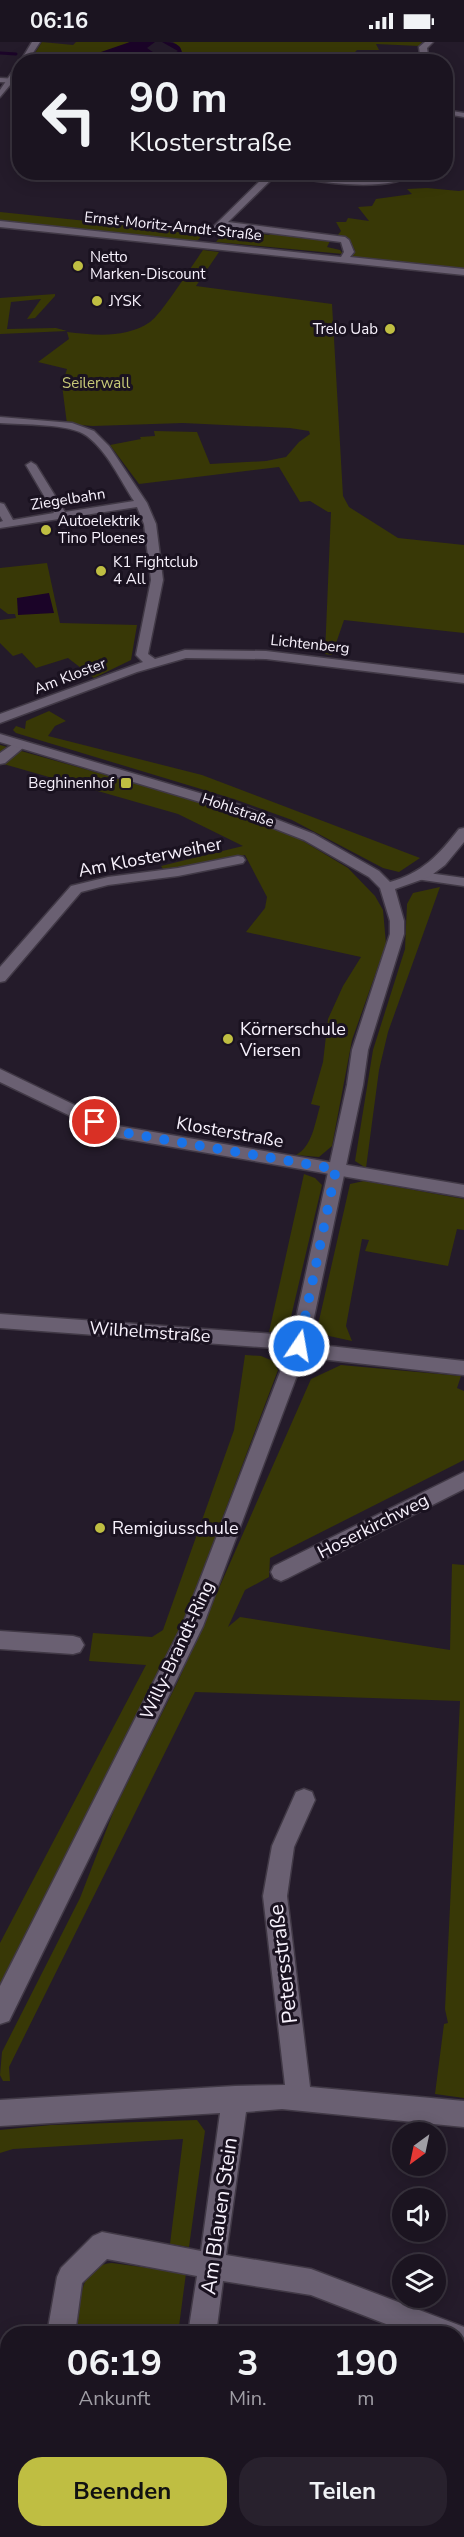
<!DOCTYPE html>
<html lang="de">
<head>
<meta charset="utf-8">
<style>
  :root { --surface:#1b1420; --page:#28212d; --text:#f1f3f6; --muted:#a09ea5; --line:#39333e; --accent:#bfbe42 }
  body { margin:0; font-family:"Nunito Sans",sans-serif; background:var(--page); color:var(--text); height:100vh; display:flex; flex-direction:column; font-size:22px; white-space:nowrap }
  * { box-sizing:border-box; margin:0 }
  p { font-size:20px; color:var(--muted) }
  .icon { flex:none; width:33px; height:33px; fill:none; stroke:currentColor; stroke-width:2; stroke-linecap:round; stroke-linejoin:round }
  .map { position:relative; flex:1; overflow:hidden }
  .panel { position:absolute; left:0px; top:2284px; width:465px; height:212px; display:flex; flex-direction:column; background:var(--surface); border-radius:24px 24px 0 0; box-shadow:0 3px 15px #0003,0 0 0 2px var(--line) }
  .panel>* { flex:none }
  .top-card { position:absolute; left:12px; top:12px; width:441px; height:126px; border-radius:24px; box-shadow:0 3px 15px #0003,0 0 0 2px var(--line); background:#1b1420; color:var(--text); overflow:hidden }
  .needle { width:39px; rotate:213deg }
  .tools { position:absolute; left:392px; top:2080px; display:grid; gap:12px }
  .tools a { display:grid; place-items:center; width:54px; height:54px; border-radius:50%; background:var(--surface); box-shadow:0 3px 15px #0003,0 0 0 2px var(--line); font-size:30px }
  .pin { position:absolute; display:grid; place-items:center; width:51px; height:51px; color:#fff; margin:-26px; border:3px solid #fff; border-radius:50%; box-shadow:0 2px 6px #0007 }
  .me { position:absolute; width:66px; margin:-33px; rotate:12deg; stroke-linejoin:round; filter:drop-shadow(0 0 4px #0008) }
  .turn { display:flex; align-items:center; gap:21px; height:126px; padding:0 18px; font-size:27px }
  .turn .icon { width:78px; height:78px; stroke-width:2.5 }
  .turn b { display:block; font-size:42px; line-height:51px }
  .eta { display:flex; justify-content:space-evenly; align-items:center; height:102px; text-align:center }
  .eta b { font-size:36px; font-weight:700; line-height:42px }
  .cta { display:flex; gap:12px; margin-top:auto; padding:12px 18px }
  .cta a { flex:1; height:69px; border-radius:24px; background:var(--accent); color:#111; font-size:24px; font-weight:700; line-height:69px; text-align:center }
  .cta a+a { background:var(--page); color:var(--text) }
  .status { display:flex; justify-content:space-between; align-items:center; height:42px; padding:0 30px; background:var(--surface); direction:ltr }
  .status svg { height:16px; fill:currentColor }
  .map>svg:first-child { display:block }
</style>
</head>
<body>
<div class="status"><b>06:16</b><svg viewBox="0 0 49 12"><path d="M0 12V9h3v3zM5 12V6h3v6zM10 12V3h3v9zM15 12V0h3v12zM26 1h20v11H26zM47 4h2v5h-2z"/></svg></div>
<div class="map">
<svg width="464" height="2495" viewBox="0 0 464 2495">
  <rect width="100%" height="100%" fill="#241b2a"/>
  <path fill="#383806" d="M42,0L73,3L76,0H130L93,19H64L71,14L66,11L54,12L68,13L55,20H29Z
    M173,0H422L419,4L376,2L379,8H357L346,19L170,20L182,11L180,5Z
    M427,146L459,149L464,148V227L349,215L355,208L345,195L337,194L341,189L336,180H346L348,176L369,179L358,165L372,164L376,157L412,152L407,147Z
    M0,170L154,186L158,182L207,188L198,198L193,199L0,179Z
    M230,183L258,189L256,191L269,193L272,191L331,197L327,205L340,208L343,212L216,200Z
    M203,208L219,210L196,244L332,262L343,454L349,465L398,496L464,503V591L344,578L332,613L325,612L331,470H328L310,459L300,460L279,425L139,442L110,403L141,397L140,395L155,394L154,389L197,390L210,422L266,419L286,415L299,400L310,392L309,389L290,386L183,381L93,384L67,382L62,343L67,327L38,320L69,297L67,290C94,293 125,297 150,280C161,273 193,222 203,208Z
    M55,252V254L35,276L27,277L41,257L11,260L7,287L56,286L67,289L0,292V256Z
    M47,521L60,581L137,583L131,618L94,636L68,616L36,626L22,611L13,614L0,601V578L16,576L15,572H8L0,566V526Z
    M49,669L66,679L55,684L48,694L202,733L420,816L399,830L383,826L292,778L234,757L16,691L13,688L16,684L25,687L26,679Z
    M0,703L215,764L298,796L348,826L375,854L383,868L386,902L352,998L332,1104L319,1115L296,1113C312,1105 315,1081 320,1064L311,1062L323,1020L328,977L343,944L361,915L246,890L265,866L267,855L245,813L165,830L161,824L243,804L178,772L0,721Z
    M440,845L388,990L379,1028L366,1126L355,1119L373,1008L405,907L407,862L413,851Z
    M304,1132L315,1136L322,1143L290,1279L280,1288L269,1290Z
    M364,1139L464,1157V1188L457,1187L448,1224L365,1209L369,1198L362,1197L346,1284L352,1299L329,1294L318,1283L350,1142Z
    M245,1313L261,1314L273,1319L278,1328L184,1578L0,1943V1901L146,1623L89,1619L93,1591L152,1595L163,1588L234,1388Z
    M341,1323L461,1334L457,1346L464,1349V1418L270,1516L269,1535L245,1548L228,1585L240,1575L450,1608L452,1522L464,1523V2056L435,2052L444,1982L448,1981L445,1967L460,1659L195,1650L9,2025L10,2039H3L0,2033L2,2010L80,1856L114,1768L179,1637L311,1337Z
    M197,2078L205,2089L189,2205L170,2202L183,2097L13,2107L0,2111V2088L51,2083Z
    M112,2221L186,2231L178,2292H75C79,2266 78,2223 112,2221Z
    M43,2489V2488L152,2489L151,2495H42Z"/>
  <path fill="#1b0428" d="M130,0H155L147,6C156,13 167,17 178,9L162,0C171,0 181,1 182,11L170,19H93L98,11Z
    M49,551L54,571L18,573L17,556Z"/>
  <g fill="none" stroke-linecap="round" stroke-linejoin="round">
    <path stroke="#1b0428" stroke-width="3" d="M0,11L16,12"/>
    <g stroke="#413946" stroke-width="3">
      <path id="street" d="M425,0H433L427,6L429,20H421L419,5Z
        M0,36L20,37V41L0,40Z
        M446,68L464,71V75L446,72Z
        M269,130H300L370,137L417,130C388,153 311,139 277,132L228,180L345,195L349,198L354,210L350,215L464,227V233L0,185V179L341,215L344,210L341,200L223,185L219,189H213V185Z
        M0,375L72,381L94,389L109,404L147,461L156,482L163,538L148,612L155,617L185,608L266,609L464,633V641L266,617L186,616L137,630L0,681V672L143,620L136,613L151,538L144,482L137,465L0,486V480L3,479L0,474V461L4,462L13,478L54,471L26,423L31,420L36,423L65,470L134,459C120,438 108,410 87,394C70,381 22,383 0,381Z
        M19,698L26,702L24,705L5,721L0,722V711Z
        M238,814L243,815L245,818L243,821L178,834L108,843L81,850L5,939L0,940V925L71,844L108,835L178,826Z
        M421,830L464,836V844L416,837L414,834Z
        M0,1027L118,1084L464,1143V1155L114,1095L0,1040Z
        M0,1272L274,1292L329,1304L464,1319V1333L329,1318L274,1306L0,1286Z
        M464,1430V1447L288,1536L281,1539L274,1536L271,1530L274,1524Z
        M0,1589L73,1594L80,1596L84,1603L80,1610L73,1612L0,1607Z
        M304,1747L312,1750L315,1758L294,1805L287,1854L310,2045L464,2059V2085L282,2067L246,2070L226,2213L311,2227L464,2285V2313L458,2310V2292H412L311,2253L223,2239L216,2292H188L197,2234L107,2217L82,2241L75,2292H47L57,2235L61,2226L93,2194L102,2190L201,2209L220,2071L0,2084V2058L235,2044L285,2043L263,1854L272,1804L296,1750Z
        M14,2488H42L41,2495H13Z
        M162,2488H190L189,2495H161Z"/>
    </g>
    <g stroke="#413946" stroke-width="3">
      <path id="secondary" d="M32,0H40L27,20H20Z
        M17,23H20V31L0,55V48Z
        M0,692L240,763L314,792L379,829L390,840C422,831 439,813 459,787L464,786V800L445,823L429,835L395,847L404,879V892L368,1008L363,1043L308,1304L203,1584L9,1979L0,1982V1944L183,1582L290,1304L347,1043L352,1008L390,892V879L380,846L369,835L304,798L230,769L0,700Z"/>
    </g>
    <use href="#street" fill="#6a6072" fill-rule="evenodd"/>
    <use href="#secondary" fill="#6a6072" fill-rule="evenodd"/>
  </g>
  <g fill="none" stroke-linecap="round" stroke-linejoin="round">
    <path stroke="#1a73e8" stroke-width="10" stroke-dasharray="0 18" d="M95,1080L114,1089L336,1127L299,1304"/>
  </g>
  <g fill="#bfbe42" stroke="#1a1220" stroke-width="2">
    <circle cx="78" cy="224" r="6"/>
    <circle cx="97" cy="259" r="6"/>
    <circle cx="390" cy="287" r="6"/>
    <circle cx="46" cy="488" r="6"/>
    <circle cx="101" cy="529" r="6"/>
    <rect x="120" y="735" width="12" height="12" rx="3"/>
    <circle cx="228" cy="997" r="6"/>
    <circle cx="100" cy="1486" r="6"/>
  </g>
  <g text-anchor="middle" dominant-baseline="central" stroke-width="6" stroke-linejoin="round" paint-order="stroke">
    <g font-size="15" fill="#f8f2fd" stroke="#1a1220">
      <text transform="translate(173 184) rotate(6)">Ernst-Moritz-Arndt-Straße</text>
      <text transform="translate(68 457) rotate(-9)">Ziegelbahn</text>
      <text transform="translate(310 602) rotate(6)">Lichtenberg</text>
      <text transform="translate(70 634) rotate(-21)">Am Kloster</text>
      <text transform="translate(238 768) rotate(19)">Hohlstraße</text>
    </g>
    <g font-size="15" fill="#f8f2fd" stroke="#1a1220" text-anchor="start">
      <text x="90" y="215">Netto<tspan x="90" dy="17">Marken-Discount</tspan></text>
      <text x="109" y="259">JYSK</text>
      <text x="378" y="287" text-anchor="end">Trelo Uab</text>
      <text x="58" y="479">Autoelektrik<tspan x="58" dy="17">Tino Ploenes</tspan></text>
      <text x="113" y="520">K1 Fightclub<tspan x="113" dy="17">4 All</tspan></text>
      <text x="114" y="741" text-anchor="end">Beghinenhof</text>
    </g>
    <g font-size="15" fill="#c8ca78" stroke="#1a1220">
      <text x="96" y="341">Seilerwall</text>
    </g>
    <g font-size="18" fill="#f8f2fd" stroke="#1a1220">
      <text transform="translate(150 815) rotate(-11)">Am Klosterweiher</text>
      <text transform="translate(230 1090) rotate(10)">Klosterstraße</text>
      <text transform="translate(150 1290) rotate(4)">Wilhelmstraße</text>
      <text transform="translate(373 1484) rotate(-27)">Hoserkirchweg</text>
      <text transform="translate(177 1608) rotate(-65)">Willy-Brandt-Ring</text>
    </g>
    <g font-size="18" fill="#f8f2fd" stroke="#1a1220" text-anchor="start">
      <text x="240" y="987">Körnerschule<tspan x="240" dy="21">Viersen</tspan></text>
      <text x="112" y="1486">Remigiusschule</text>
    </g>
    <g font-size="21" fill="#f8f2fd" stroke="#1a1220">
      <text transform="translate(283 1922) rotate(-97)">Petersstraße</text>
      <text transform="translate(219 2174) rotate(-82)">Am Blauen Stein</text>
    </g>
  </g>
</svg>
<div class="tools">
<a><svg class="needle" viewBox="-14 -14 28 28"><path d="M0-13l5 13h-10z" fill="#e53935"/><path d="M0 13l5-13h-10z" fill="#a09ea5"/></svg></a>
<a><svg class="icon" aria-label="sound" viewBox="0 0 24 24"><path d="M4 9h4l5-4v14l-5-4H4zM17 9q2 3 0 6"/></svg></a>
<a><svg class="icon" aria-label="layers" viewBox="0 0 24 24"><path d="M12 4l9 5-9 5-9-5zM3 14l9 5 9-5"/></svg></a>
</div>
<div class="pin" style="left:95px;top:1080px;background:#d93025"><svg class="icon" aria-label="arrive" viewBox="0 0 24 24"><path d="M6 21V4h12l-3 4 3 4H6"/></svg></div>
<svg class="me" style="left:299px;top:1304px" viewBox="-20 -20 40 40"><circle r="17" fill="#1a73e8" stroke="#fff" stroke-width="3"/><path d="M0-11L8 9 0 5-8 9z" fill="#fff"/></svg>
<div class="top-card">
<div class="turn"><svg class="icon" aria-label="left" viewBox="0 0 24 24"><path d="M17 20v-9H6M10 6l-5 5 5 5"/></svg><div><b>90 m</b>Klosterstraße</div></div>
</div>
<section class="panel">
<div class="eta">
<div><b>06:19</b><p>Ankunft</p></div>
<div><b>3</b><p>Min.</p></div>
<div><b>190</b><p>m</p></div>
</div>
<div class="cta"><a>Beenden</a><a>Teilen</a></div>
</section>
</div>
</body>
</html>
